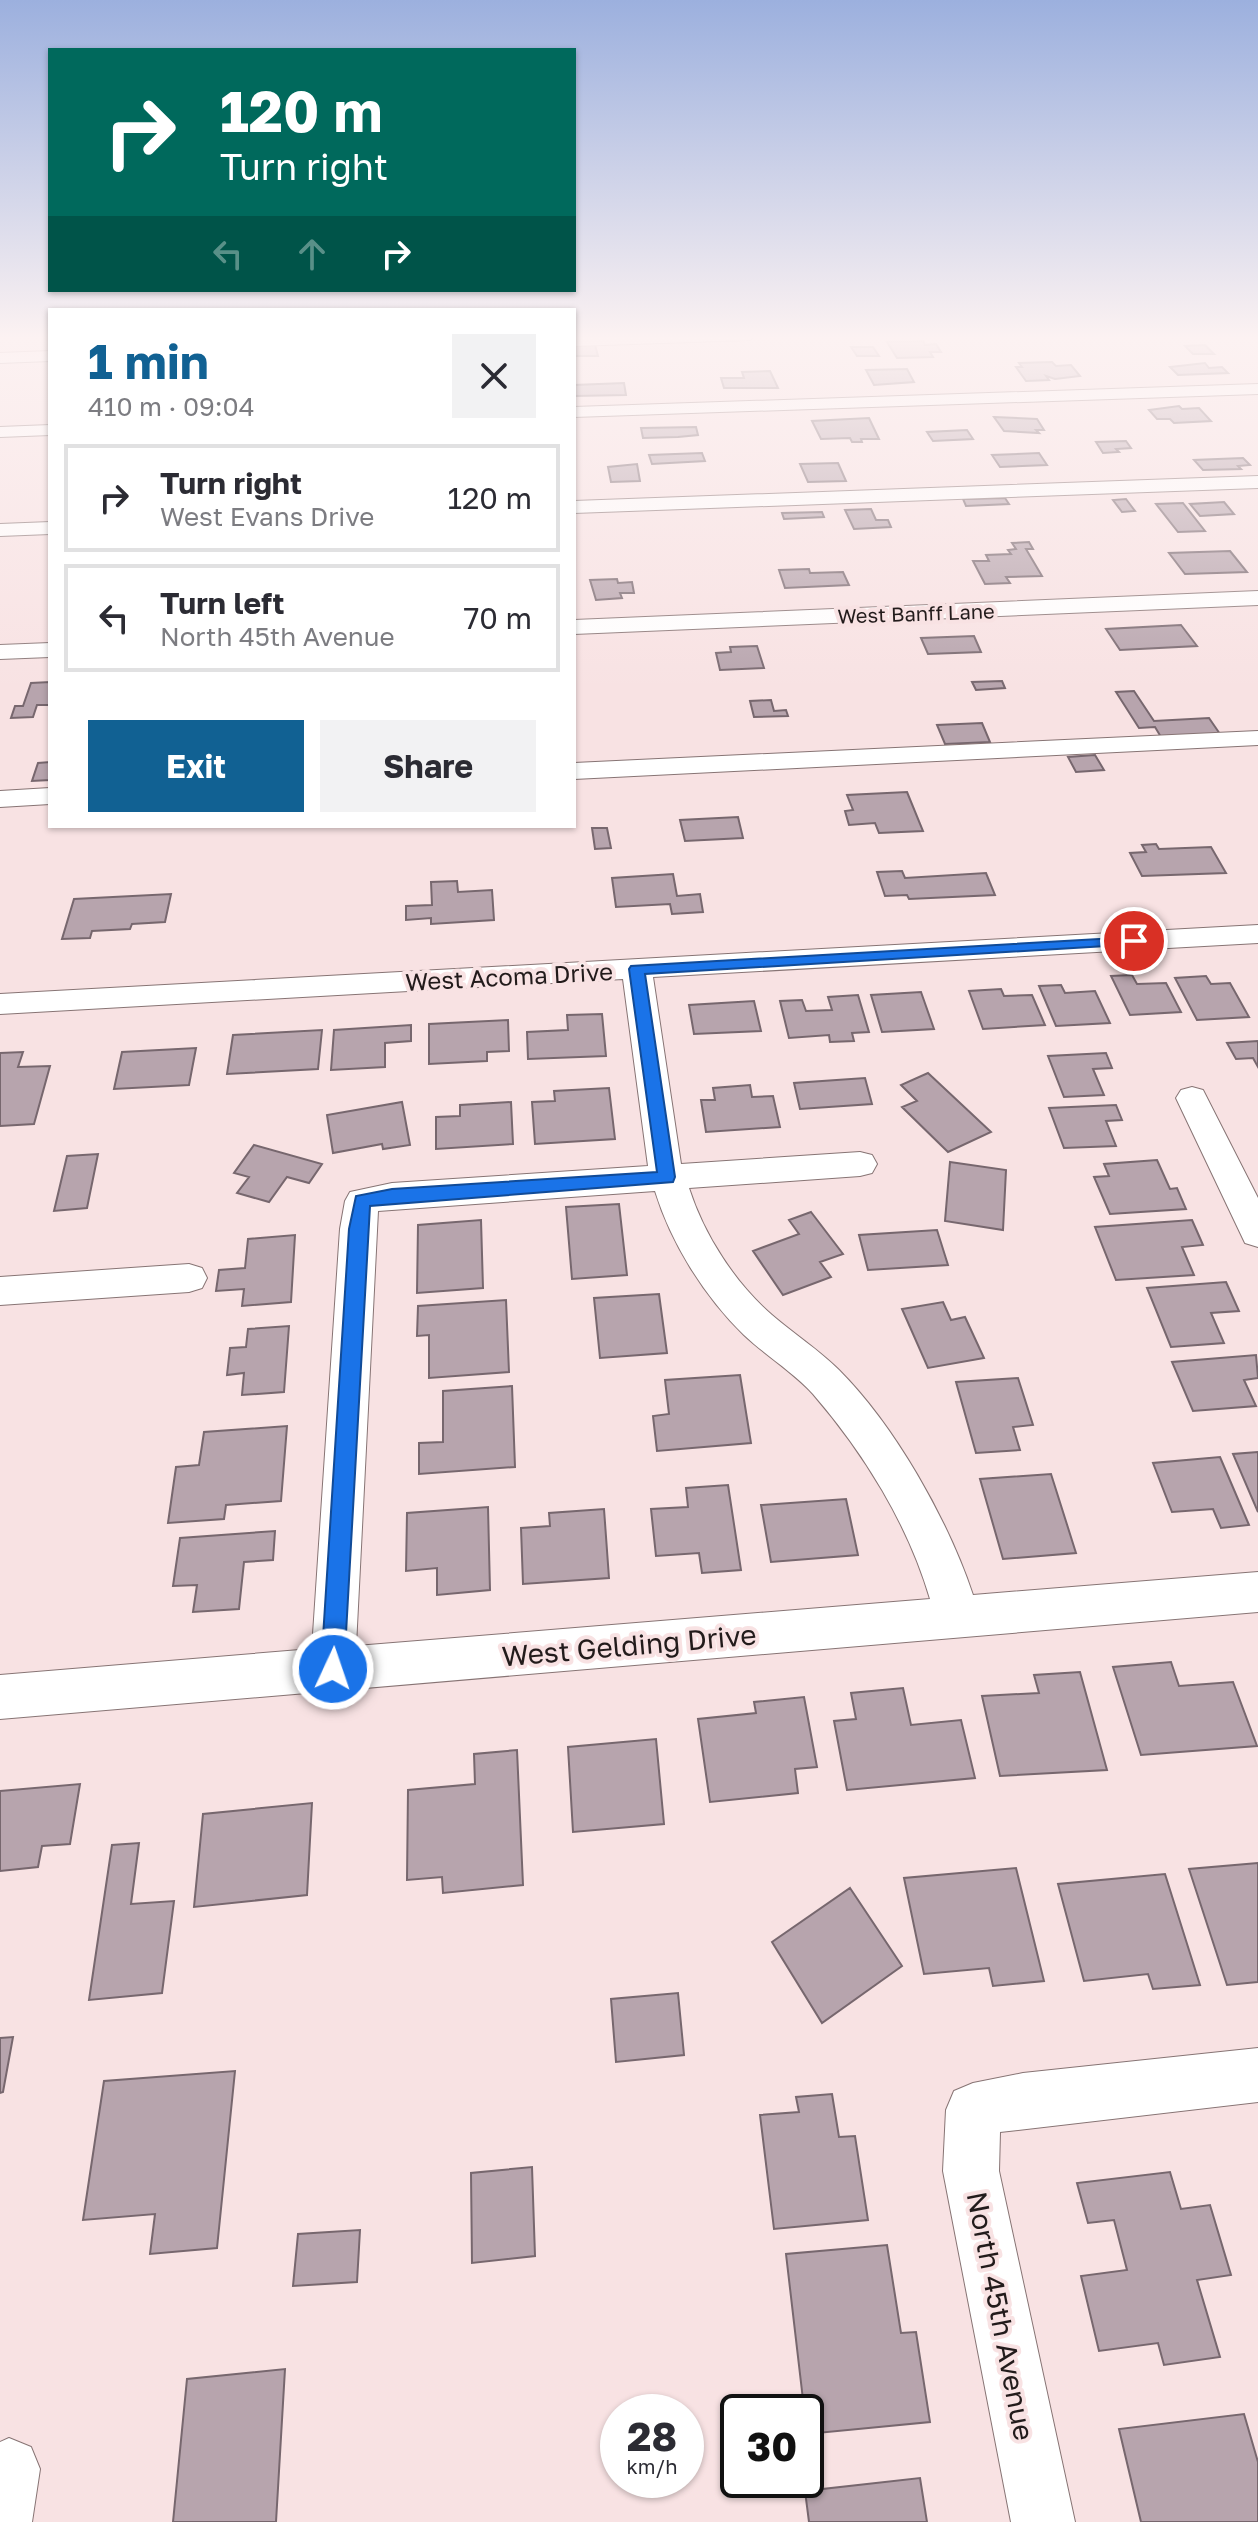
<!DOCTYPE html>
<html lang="en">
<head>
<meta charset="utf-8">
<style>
  :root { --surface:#fff; --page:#f2f2f3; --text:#2b2b33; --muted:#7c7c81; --line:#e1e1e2; --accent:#116193 }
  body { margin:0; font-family:"Golos Text",sans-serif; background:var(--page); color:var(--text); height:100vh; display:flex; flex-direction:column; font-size:30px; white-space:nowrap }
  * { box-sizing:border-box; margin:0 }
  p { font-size:26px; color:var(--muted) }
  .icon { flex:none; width:44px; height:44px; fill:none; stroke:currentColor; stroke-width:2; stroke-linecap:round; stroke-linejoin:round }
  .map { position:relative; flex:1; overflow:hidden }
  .sheet { position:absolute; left:48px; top:308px; width:528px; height:520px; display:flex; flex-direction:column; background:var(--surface); border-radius:0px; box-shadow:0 2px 6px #0004 }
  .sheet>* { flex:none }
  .banner { position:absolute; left:48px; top:48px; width:528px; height:244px; border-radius:0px; box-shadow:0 2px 6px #0004; background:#00695c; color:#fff; overflow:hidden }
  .speed { position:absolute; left:600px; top:2394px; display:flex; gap:16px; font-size:40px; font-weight:700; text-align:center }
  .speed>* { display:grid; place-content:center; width:104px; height:104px; border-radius:50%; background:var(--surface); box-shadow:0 2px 6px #0004; line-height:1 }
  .speed small { font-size:20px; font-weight:400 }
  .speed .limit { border:4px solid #111; border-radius:12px; background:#fff; color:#111 }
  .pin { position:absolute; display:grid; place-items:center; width:68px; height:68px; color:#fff; margin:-34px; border:4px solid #fff; border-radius:50%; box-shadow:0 2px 8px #0007 }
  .me { position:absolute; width:88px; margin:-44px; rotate:3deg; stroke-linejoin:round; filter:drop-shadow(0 0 6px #0008) }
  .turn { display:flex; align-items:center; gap:28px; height:168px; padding:0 40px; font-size:36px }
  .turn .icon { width:104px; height:104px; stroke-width:2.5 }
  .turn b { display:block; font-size:56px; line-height:68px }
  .lanes { display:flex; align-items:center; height:76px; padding:0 40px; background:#0003; justify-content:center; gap:40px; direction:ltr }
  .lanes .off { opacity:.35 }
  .round { display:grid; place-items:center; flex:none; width:84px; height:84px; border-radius:0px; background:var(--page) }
  .overview { display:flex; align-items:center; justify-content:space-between; height:136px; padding:0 40px }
  h1 { font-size:48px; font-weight:700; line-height:60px; color:var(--accent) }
  .primary-button { display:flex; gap:16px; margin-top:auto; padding:16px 40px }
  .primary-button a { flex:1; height:92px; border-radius:0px; background:var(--accent); color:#fff; font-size:32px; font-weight:700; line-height:92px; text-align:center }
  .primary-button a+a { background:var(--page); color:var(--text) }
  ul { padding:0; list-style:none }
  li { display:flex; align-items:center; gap:24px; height:108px; margin:0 16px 12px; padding:0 24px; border:4px solid var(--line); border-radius:0px }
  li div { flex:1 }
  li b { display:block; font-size:30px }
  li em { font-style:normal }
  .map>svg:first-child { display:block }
</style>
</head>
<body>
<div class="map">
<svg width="1258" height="2522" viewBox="0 0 1258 2522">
  <rect width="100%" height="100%" fill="#f8e2e3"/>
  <path fill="#b7a4ad" stroke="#77676e" stroke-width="2" d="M923,341L925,345L936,344L941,352H930L933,357L897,358L887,342Z
    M595,345L598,356H574V346Z
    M1205,345L1214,354H1193L1185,346Z
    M851,347H873L879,356H857Z
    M1052,362L1056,366L1071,365L1080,376L1055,379L1046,376L1049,380L1026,381L1016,367H1022L1019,363Z
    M1205,363L1209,368L1222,367L1228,373L1178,375L1170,367Z
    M907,369L914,382L874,385L866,370Z
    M770,371L778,388H724L721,378H744L742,372Z
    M624,383L626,395L575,396L574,385Z
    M1179,406L1182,409L1199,408L1211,421L1174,423L1170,419H1157L1149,410Z
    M994,417L1037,419L1044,430H1036L1039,433L1004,431Z
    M869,418L879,439H861L862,442H852L850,438L821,439L812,421Z
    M696,427L698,435L678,437L643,438L641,428Z
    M967,430L973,439L933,441L927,432Z
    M1126,441L1131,448L1116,449L1119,452L1103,453L1096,442Z
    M702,453L705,461L652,464L649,455Z
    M1039,453L1047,465L1000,467L992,455Z
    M1243,458L1250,465L1238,466L1241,469L1203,470L1194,460Z
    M838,463L846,481L808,482L800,464Z
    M637,464L640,481L611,482L608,467Z
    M1005,498L1009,504L966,506L963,499Z
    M1126,499L1135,511L1122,512L1113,500Z
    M1224,502L1234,514L1200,516L1190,504Z
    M1183,503L1205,531L1178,532L1156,504Z
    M871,509L876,520H888L891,527L854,529L845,510Z
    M822,512L824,517L784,519L782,513Z
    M1029,542L1033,549H1026L1042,576L1006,577L1010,583L985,584L973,561H989L986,555L1011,554L1008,550L1016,549L1012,543Z
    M1230,551L1247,572L1185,574L1169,553Z
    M809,569L810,573L843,572L849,585L785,588L779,570Z
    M617,579L618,583L632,582L634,593H620L622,598L596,600L590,580Z
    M1181,625L1197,646L1120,650L1106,629Z
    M974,636L981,652L928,654L921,638Z
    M757,646L764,668L720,670L716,653L731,652L730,647Z
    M1002,681L1005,688L976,690L972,682Z
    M50,682V705H37L33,717L11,718L15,706H23L31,683Z
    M1134,691L1154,721L1209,718L1220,734L1161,737L1155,727L1139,728L1116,692Z
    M771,700L774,711L786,710L788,716L754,717L750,701Z
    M982,723L990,742L945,744L937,725Z
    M1095,755L1104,770L1076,772L1068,757Z
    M50,762V780L32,781L38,763Z
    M907,792L923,831L879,833L875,823L849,825L845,811L853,810L847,795Z
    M738,817L743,838L685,841L680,820Z
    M592,828H607L611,848L595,849Z
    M1156,844L1159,849L1211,847L1226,873L1142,876L1130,853L1146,852L1142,845Z
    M902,871L905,878L986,873L995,895L909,899L907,895L885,896L877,872Z
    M673,874L677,896L700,894L703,912L672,914L670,904L616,907L612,878Z
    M457,881L458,892L492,890L494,920L431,924V918L406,920V906L432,905L431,882Z
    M171,894L165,922L132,924L130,929L92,931L90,938L62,939L74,899Z
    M1132,975L1137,984L1166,983L1181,1012L1130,1015L1111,976Z
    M1206,976L1211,984L1230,983L1249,1017L1197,1020L1175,978Z
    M1061,985L1065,993L1095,991L1110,1023L1056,1026L1039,986Z
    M1001,989L1004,996L1032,995L1045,1025L983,1029L969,991Z
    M921,992L934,1029L882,1032L871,995Z
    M858,995L869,1032L852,1033L854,1041L830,1042L829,1035L789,1038L780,1001L802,1000L806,1011L832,1010L828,997Z
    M754,1001L761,1031L694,1034L689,1005Z
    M602,1014L606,1056L528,1059L527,1032L568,1030L567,1015Z
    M508,1020L509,1051L487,1052V1061L429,1064V1024Z
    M411,1025V1041L385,1043V1067L331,1070L334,1030Z
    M322,1030L318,1069L227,1074L233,1035Z
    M1258,1041V1067L1253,1058L1236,1059L1227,1043Z
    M196,1048L189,1085L114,1089L122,1052Z
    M23,1052L18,1067L50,1066L34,1124L0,1126V1053Z
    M1106,1053L1112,1068L1093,1069L1104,1095L1064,1097L1048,1056Z
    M928,1073L991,1132L948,1152L902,1107L917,1101L901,1085Z
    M865,1078L872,1104L800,1109L794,1083Z
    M750,1085L752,1097L773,1096L780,1127L706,1132L701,1100H715L713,1088Z
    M609,1088L615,1139L535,1144L532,1102L555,1101L554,1091Z
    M402,1102L410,1145L383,1149L382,1144L333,1153L327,1115Z
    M511,1102L513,1144L436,1149V1117L460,1116V1105Z
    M1116,1105L1122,1120L1106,1121L1116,1146L1064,1148L1049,1108Z
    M254,1145L322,1164L309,1183L287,1177L269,1202L237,1193L249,1177L234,1173Z
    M98,1154L87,1208L54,1211L67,1156Z
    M1157,1160L1170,1189L1177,1188L1186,1209L1110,1214L1094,1177L1109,1176L1104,1164Z
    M950,1162L1006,1170L1003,1230L945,1221Z
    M619,1204L627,1275L572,1279L566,1207Z
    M811,1212L843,1254L820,1262L831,1277L783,1295L753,1251L799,1234L789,1220Z
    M481,1220L483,1288L417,1293L418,1225Z
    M1192,1220L1203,1245L1182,1247L1194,1275L1116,1280L1095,1227Z
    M937,1230L948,1265L868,1270L859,1235Z
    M295,1235L291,1302L242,1306L244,1289L216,1291L219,1270L245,1268L248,1239Z
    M1226,1282L1239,1311L1211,1313L1224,1343L1171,1347L1147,1288Z
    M659,1294L667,1353L600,1358L594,1298Z
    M506,1300L509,1372L429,1378V1335L417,1336L418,1306Z
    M943,1302L951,1320L965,1317L984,1358L928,1368L902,1309Z
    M289,1326L284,1392L242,1395L244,1373L227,1375L230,1348L246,1347L248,1329Z
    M1256,1355L1258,1378L1244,1380L1256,1406L1193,1411L1172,1362Z
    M740,1375L751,1443L657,1451L653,1416L669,1414L665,1380Z
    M1018,1378L1033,1425L1013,1427L1020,1450L976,1453L956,1382Z
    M512,1386L515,1467L419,1474V1443L443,1442V1391Z
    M287,1426L281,1501L226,1505L224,1519L168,1523L176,1467L199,1465L204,1432Z
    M1258,1452V1512L1233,1454Z
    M1220,1457L1249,1525L1221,1528L1213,1509L1172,1512L1153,1463Z
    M1051,1474L1076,1553L1003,1559L980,1479Z
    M728,1485L741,1570L702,1573L699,1553L656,1556L651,1509L688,1507L686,1488Z
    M846,1499L858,1555L771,1562L761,1505Z
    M488,1507L490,1590L437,1595V1568L406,1571L407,1513Z
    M604,1509L609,1578L523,1584L521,1528L550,1526L549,1513Z
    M275,1531L273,1560L244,1562L239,1609L193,1612L197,1585L173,1586L180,1538Z
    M1171,1662L1179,1686L1233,1682L1257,1746L1141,1755L1113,1667Z
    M1080,1672L1107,1770L1000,1776L982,1696L1039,1693L1034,1675Z
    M903,1688L911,1725L961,1720L975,1778L847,1790L834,1721L856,1719L851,1693Z
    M804,1697L817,1767L795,1769L798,1793L710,1802L698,1719L756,1713L754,1702Z
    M656,1739L664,1824L573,1832L568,1747Z
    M517,1750L523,1885L443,1893L442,1877L407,1880L408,1790L475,1784L474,1754Z
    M80,1784L70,1844L42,1846L38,1867L0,1871V1791Z
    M312,1803L307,1895L194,1907L203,1814Z
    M139,1843L131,1904L174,1901L162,1993L89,2000L112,1845Z
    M1258,1863V1982L1227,1985L1189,1869Z
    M1016,1868L1044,1981L993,1986L989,1968L924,1974L904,1878Z
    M1165,1874L1200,1985L1153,1989L1148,1974L1084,1981L1058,1884Z
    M850,1888L902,1966L822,2023L772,1942Z
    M678,1993L684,2055L616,2062L611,1999Z
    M13,2037L3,2092L0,2093V2038Z
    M235,2071L217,2248L150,2254L155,2214L83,2220L104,2081Z
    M832,2094L839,2137L855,2136L868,2220L774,2229L760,2115L799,2112L796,2097Z
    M532,2167L535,2256L472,2263L471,2173Z
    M1170,2172L1181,2209L1210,2205L1231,2275L1197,2280L1220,2357L1164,2365L1158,2343L1099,2351L1081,2276L1127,2270L1114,2220L1088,2223L1077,2183Z
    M360,2230L357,2282L293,2286L298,2234Z
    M887,2245L901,2333L916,2332L930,2422L807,2434L786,2254Z
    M285,2369L276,2522H173L187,2379Z
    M1244,2414L1258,2462V2522H1141L1119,2429Z
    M920,2478L927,2522H809L805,2491Z"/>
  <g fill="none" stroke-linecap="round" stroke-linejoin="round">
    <g stroke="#877474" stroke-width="2">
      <path id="minor" d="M758,335L750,340L574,346V336Z
        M50,351V361L0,363V353Z
        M1258,384V394L574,417V407Z
        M50,425V435L0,437V427Z
        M1258,476V488L574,513V501Z
        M50,522V534L0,536V524Z
        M1258,591V605L574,634V620Z
        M50,643V657L0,659V645Z
        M1258,731V745L574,779V763Z
        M50,788V804L0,807V791Z
        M1258,925V943L653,977L681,1164L860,1152L872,1155L877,1164L872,1173L860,1176L689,1188C704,1235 735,1283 772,1315C794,1334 819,1350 839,1370C895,1426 948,1520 973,1595L1258,1572V1612L0,1719V1675L312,1649L340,1229L345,1201L350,1192L392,1183L648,1166L623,979L0,1014V994ZM655,1191C671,1243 704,1296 744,1335C765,1355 793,1372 813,1394C864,1453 908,1524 930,1599L356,1646L378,1211Z
        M1192,1087L1203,1090L1258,1198V1247L1245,1243L1176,1098L1181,1090Z
        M189,1264L202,1268L207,1278L202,1288L189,1292L0,1305V1277Z
        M1258,2048V2102L1000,2132L999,2171L1075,2522H1011L943,2171L946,2110L954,2091L973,2083L1023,2073Z
        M9,2438L31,2447L40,2469L32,2522H0V2442Z"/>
    </g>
    <use href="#minor" fill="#fff" fill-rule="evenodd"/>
  </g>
  <linearGradient id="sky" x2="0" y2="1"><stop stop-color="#9cb0de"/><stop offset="0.49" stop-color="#fcf2f2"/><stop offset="1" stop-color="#fcf2f2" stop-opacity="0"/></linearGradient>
  <rect width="1258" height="689" fill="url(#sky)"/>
  <path fill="#1a73e8" stroke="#114b97" stroke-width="2" d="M1134,937L1141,941L1139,944L645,974L675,1177L673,1182L370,1206L344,1669L341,1677L333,1680L325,1677L321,1669L349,1229L356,1196L392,1189L657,1172L629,969L631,966Z"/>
  <g text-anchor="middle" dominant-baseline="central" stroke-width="8" stroke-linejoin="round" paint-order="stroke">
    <g font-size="20" fill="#221b1b" stroke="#f8e2e3">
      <text transform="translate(916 613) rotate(-2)">West Banff Lane</text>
    </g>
    <g font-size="24" fill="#221b1b" stroke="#f8e2e3">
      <text transform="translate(509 976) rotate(-3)">West Acoma Drive</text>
    </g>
    <g font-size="28" fill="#221b1b" stroke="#f8e2e3">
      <text transform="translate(629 1645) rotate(-5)">West Gelding Drive</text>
      <text transform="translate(1001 2316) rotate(79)">North 45th Avenue</text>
    </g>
  </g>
</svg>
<div class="speed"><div>28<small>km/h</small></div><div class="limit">30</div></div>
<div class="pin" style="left:1134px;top:941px;background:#d93025"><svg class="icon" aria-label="arrive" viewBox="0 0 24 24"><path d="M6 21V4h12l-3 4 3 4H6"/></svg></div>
<svg class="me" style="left:333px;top:1669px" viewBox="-20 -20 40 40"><circle r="17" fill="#1a73e8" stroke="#fff" stroke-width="3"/><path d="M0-11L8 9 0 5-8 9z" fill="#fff"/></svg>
<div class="banner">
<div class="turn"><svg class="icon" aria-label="right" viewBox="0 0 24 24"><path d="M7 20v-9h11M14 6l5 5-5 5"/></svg><div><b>120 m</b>Turn right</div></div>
<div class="lanes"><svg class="icon off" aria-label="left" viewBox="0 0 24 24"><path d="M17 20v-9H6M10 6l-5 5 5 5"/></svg><svg class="icon off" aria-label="ahead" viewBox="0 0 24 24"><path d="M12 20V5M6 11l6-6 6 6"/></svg><svg class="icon" aria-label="right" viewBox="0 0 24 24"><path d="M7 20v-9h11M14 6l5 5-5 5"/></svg></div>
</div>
<section class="sheet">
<div class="overview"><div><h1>1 min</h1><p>410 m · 09:04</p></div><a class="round"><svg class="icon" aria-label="close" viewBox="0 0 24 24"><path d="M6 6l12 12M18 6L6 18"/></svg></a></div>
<ul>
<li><svg class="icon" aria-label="right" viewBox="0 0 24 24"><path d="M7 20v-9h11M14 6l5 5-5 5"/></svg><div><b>Turn right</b><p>West Evans Drive</p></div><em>120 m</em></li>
<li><svg class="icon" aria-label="left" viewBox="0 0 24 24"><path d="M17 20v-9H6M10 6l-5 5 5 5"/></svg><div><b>Turn left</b><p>North 45th Avenue</p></div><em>70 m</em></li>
</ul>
<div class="primary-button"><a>Exit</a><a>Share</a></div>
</section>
</div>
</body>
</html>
